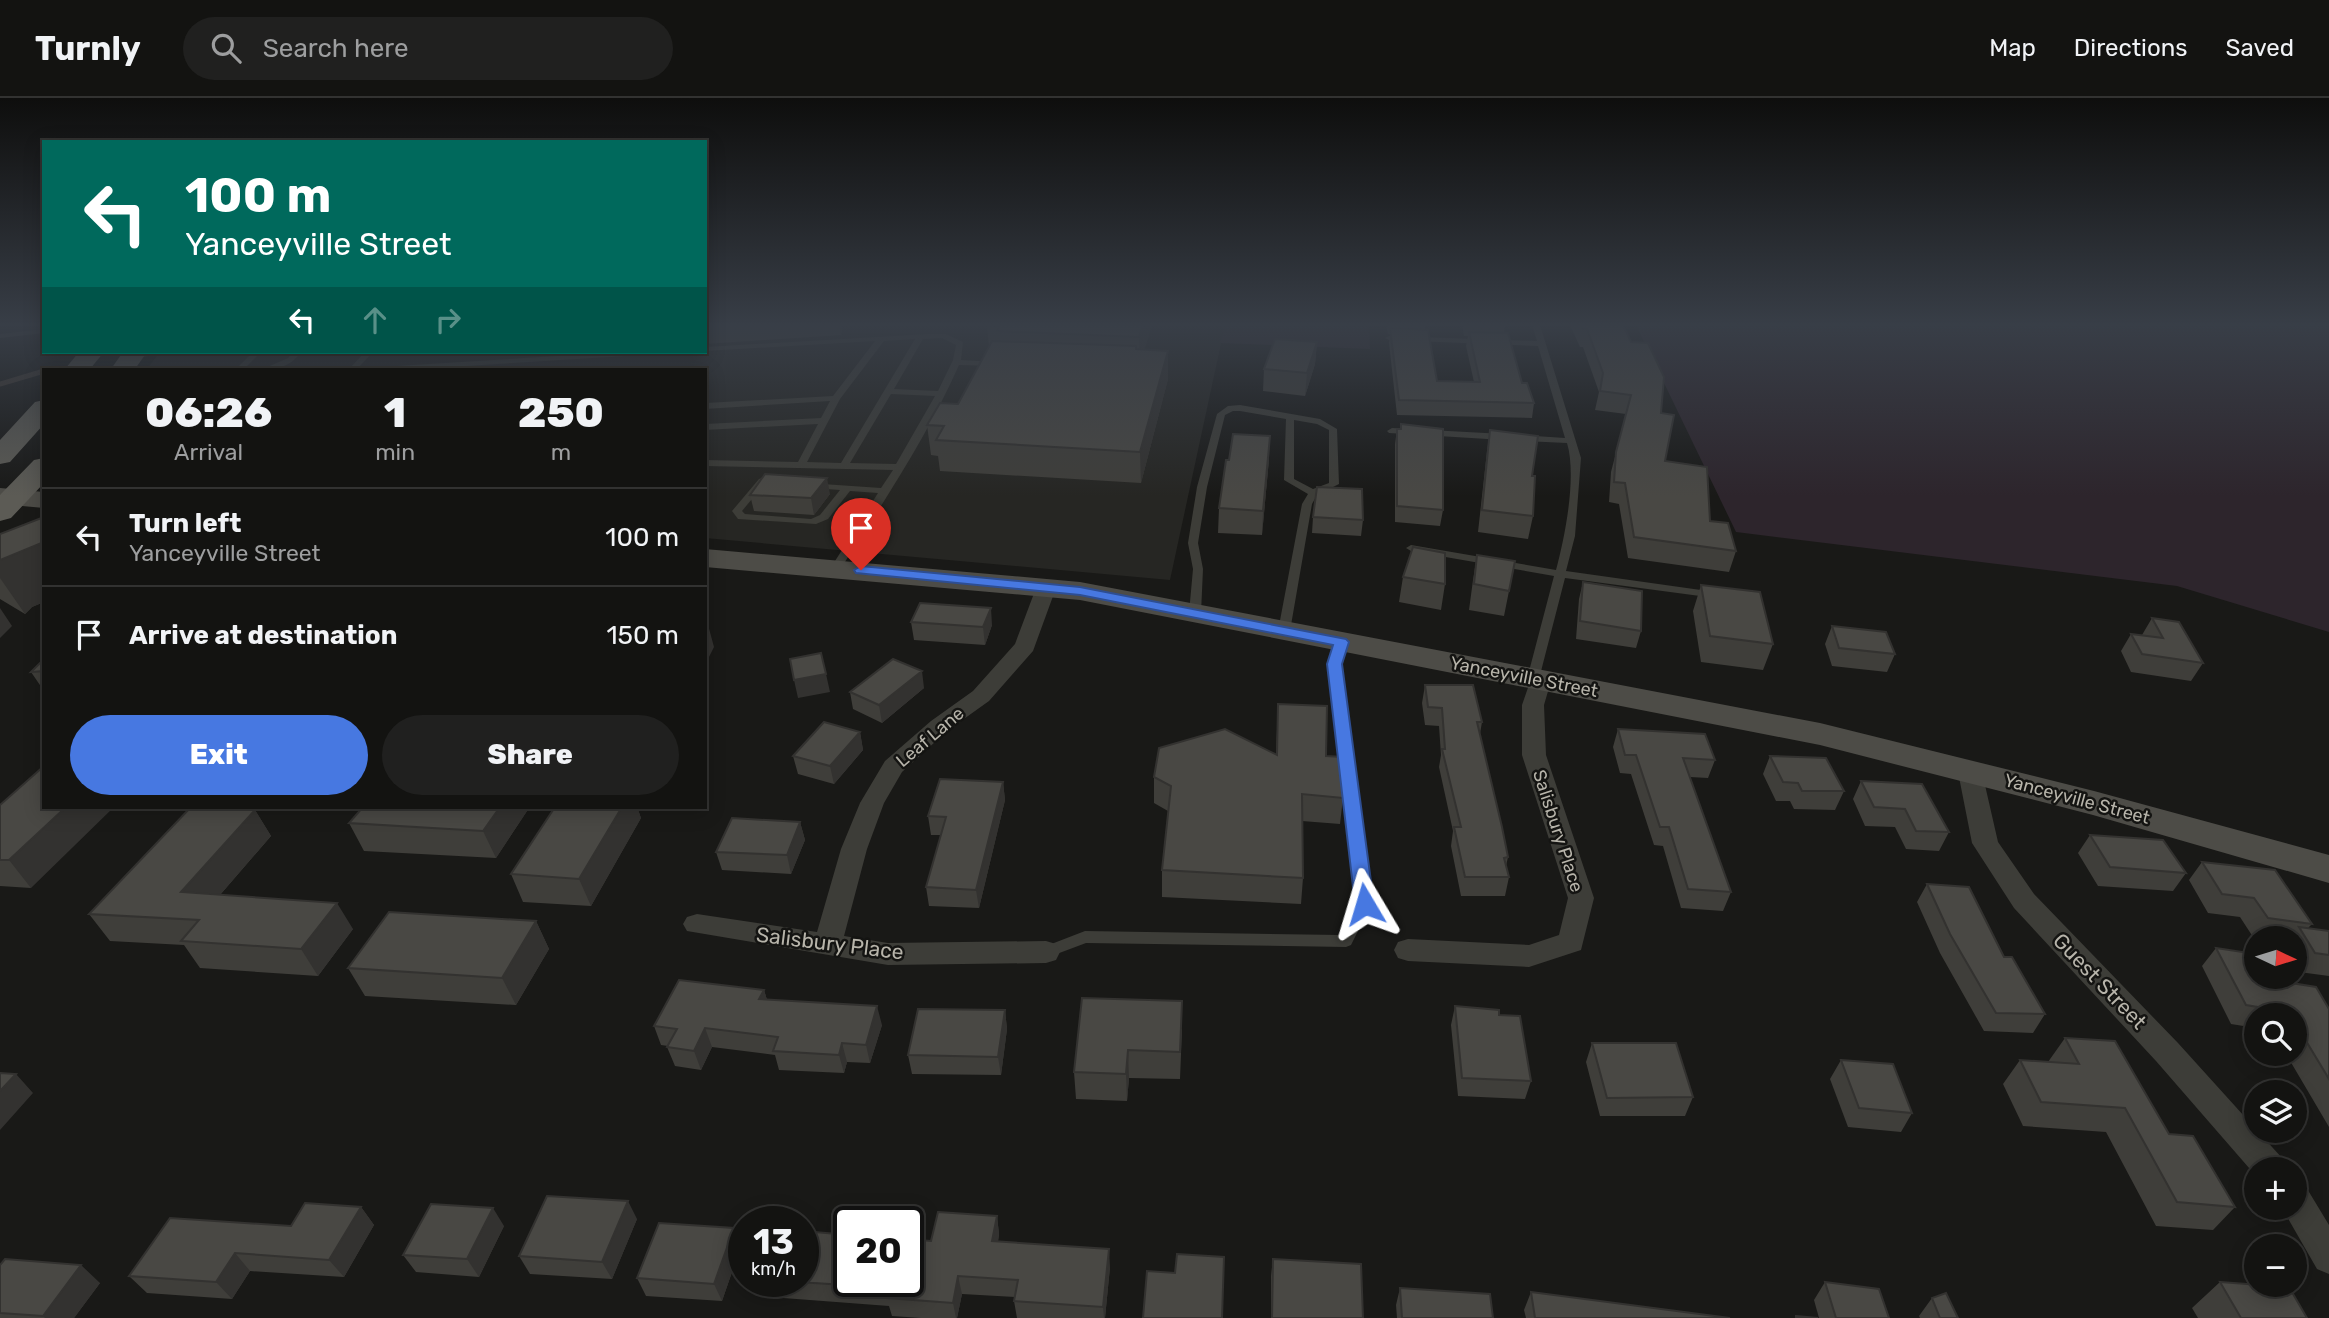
<!DOCTYPE html>
<html lang="en">
<head>
<meta charset="utf-8">
<style>
  :root { --surface:#131311; --page:#20201f; --text:#f1f3f6; --muted:#9d9e9f; --line:#323231; --accent:#4778e1 }
  body { margin:0; font-family:Rubik,sans-serif; background:var(--page); color:var(--text); height:100vh; display:flex; flex-direction:column; font-size:26px; white-space:nowrap }
  * { box-sizing:border-box; margin:0 }
  p { font-size:23px; color:var(--muted) }
  .icon { flex:none; width:38px; height:38px; fill:none; stroke:currentColor; stroke-width:2; stroke-linecap:round; stroke-linejoin:round }
  .map { position:relative; flex:1; overflow:hidden }
  .sheet { position:absolute; left:42px; top:270px; width:665px; height:441px; display:flex; flex-direction:column; background:var(--surface); border-radius:0px; box-shadow:0 4px 18px #0003,0 0 0 2px var(--line) }
  .sheet>* { flex:none }
  .hud { position:absolute; left:42px; top:42px; width:665px; height:214px; border-radius:0px; box-shadow:0 4px 18px #0003,0 0 0 2px var(--line); background:#00695c; color:#fff; overflow:hidden }
  .needle { width:46px; rotate:94deg }
  .controls { position:absolute; left:2244px; top:828px; display:grid; gap:14px }
  .controls a { display:grid; place-items:center; width:63px; height:63px; border-radius:50%; background:var(--surface); box-shadow:0 4px 18px #0003,0 0 0 2px var(--line); font-size:35px }
  .speed { position:absolute; left:728px; top:1108px; display:flex; gap:14px; font-size:35px; font-weight:700; text-align:center }
  .speed>* { display:grid; place-content:center; width:91px; height:91px; border-radius:50%; background:var(--surface); box-shadow:0 4px 18px #0003,0 0 0 2px var(--line); line-height:1 }
  .speed small { font-size:18px; font-weight:400 }
  .speed .limit { border:4px solid #111; border-radius:10px; background:#fff; color:#111 }
  .pin { position:absolute; display:grid; place-items:center; width:60px; height:60px; color:#fff; margin:-72px -30px; border-radius:50% 50% 50% 0; rotate:-45deg; box-shadow:0 0 7px #0007 }
  .pin .icon { rotate:45deg }
  .me { position:absolute; width:77px; margin:-38px; rotate:353deg; stroke-linejoin:round; filter:drop-shadow(0 0 5px #0008) }
  .turn { display:flex; align-items:center; gap:24px; height:147px; padding:0 28px; font-size:32px }
  .turn .icon { width:91px; height:91px; stroke-width:2.5 }
  .turn b { display:block; font-size:49px; line-height:60px }
  .lanes { display:flex; align-items:center; height:66px; padding:0 28px; background:#0003; justify-content:center; gap:35px; direction:ltr }
  .lanes .off { opacity:.35 }
  .eta { display:flex; justify-content:space-evenly; align-items:center; height:119px; text-align:center }
  .eta b { font-size:42px; font-weight:800; line-height:49px }
  .button { display:flex; gap:14px; margin-top:auto; padding:14px 28px }
  .button a { flex:1; height:80px; border-radius:42px; background:var(--accent); color:#fff; font-size:28px; font-weight:800; line-height:80px; text-align:center }
  .button a+a { background:var(--page); color:var(--text) }
  ul { padding:0; list-style:none }
  li { display:flex; align-items:center; gap:21px; height:98px; padding:0 28px; border-top:2px solid var(--line) }
  li div { flex:1 }
  li b { display:block; font-size:26px }
  li em { font-style:normal }
  header { display:flex; align-items:center; gap:42px; box-sizing:border-box; height:98px; padding:0 35px; background:var(--surface); border-bottom:2px solid var(--line) }
  header strong { font-size:33px }
  nav { display:flex; gap:38px; margin-inline-start:auto; font-size:24px }
  .search { width:490px; height:63px; background:var(--page); display:flex; align-items:center; gap:18px; box-sizing:border-box; padding:0 24px; border-radius:38px; color:var(--muted); font-size:26px }
  .map>svg:first-child { display:block }
</style>
</head>
<body>
<header>
<strong>Turnly</strong>
<div class="search"><svg class="icon" aria-label="search" viewBox="0 0 24 24"><circle cx="10" cy="10" r="6"/><path d="M15 15l6 6"/></svg>Search here</div>
<nav><a>Map</a><a>Directions</a><a>Saved</a></nav>
</header>
<div class="map">
<svg width="2329" height="1220" viewBox="0 0 2329 1220">
  <rect width="100%" height="100%" fill="#191917"/>
  <path fill="#262623" d="M705,227H1225L1170,482L705,440V271H147L160,254H705Z"/>
  <path fill="#2d252c" d="M1225,227H1369L1370,251L1220,245Z
    M1636,227H2329V534L2177,488L1736,434Z"/>
  <g fill="none" stroke-linecap="round" stroke-linejoin="round">
    <path stroke="#3d3630" stroke-width="5" d="M0,286L44,273"/>
    <path fill="#3d3d38" fill-rule="evenodd" d="M1532,227H1540L1581,360L1575,438L1566,473L1715,494L1720,497L1715,500L1565,480L1539,581L1533,585L1527,581L1554,478L1411,453L1406,450L1411,447L1556,472C1565,439 1577,378 1567,345L1522,343L1517,340L1522,337L1565,340L1538,248L1389,242L1385,240L1389,238L1537,243Z
      M44,231V235L0,240V236Z
      M928,236H946L963,244L961,262L995,264L999,266L995,268L959,267C927,339 882,407 839,473H831L830,471L878,395L850,393L828,421L816,426L738,421L732,413L759,381L762,380L767,383L742,413L745,416L811,421L820,417L840,392L811,390L808,389V385L881,390L893,372L705,368V362L798,364L818,326L705,332V326L821,320L830,303L705,311V305L833,298L875,243L705,253V249ZM942,240L956,247L953,262L938,293L894,291L923,241ZM915,241L841,365L807,364L840,301L884,243ZM891,296L935,298L896,366L850,365Z
      M140,254H161C154,258 136,261 129,257Z
      M253,254H261L244,271H236Z
      M293,254H301C292,267 279,272 263,271L288,260Z
      M365,254H373L357,271H349Z
      M622,254H662L658,256L417,271H377L381,269Z
      M1240,307L1320,321L1337,331L1339,386L1317,397L1312,406L1290,533L1284,536L1278,533L1302,406L1308,396L1284,382L1286,321L1240,313H1233L1225,317L1207,389L1198,445L1203,471L1201,515L1195,518L1189,515L1193,471L1188,445L1197,389L1217,316L1228,308ZM1294,322L1317,326L1329,332V385L1313,391L1294,381Z
      M1392,330L1504,336L1509,339L1504,342L1389,335L1387,333Z
      M1341,541L1347,544L1341,566L1372,805L1351,847L1346,849L1086,845L1046,860L1041,858L1038,854L1041,850L1085,833L1341,837L1358,805L1329,566L1335,544Z"/>
    <path fill="#3d3d38" fill-rule="evenodd" d="M1046,484L1053,486L1056,490L1033,553L989,603L947,633L902,674L884,705L867,751L844,838L888,845L1046,843L1056,846L1060,854L1056,862L1046,865L888,867L687,833L683,826L687,819L697,816L817,834L841,751L860,705L885,663L931,623L973,593L1015,546L1036,490L1039,486Z
      M1540,576L1548,578L1551,583L1544,607L1546,657L1594,800L1581,852L1529,869L1408,863L1398,860L1394,852L1398,844L1408,841L1529,847L1559,837L1568,800L1522,657V607L1532,578Z
      M1970,666L1979,668L1982,674L1998,744L2034,796L2178,945L2282,1060L2286,1071H2256V1078L2156,963L2014,810L1972,745L1958,674L1961,668Z
      M2294,1085L2306,1089L2329,1127V1176L2317,1171L2282,1110H2294Z"/>
    <path fill="#4d4c47" fill-rule="evenodd" d="M0,390L44,394V410L0,406Z
      M705,451L1080,484L1820,625L2094,693L2329,757V785L2093,717L1820,647L1080,502L705,469Z"/>
    <path fill="#5c5b55" fill-rule="evenodd" d="M79,254H104L90,271H65Z
      M123,254H147L135,271H111Z
      M44,302V326L10,364L0,366V342L35,304Z
      M44,360V385L11,420L0,423V397L34,362Z"/>
  </g>
  <path fill="#3f3e3a" d="M705,227H843L841,237L705,246Z
    M988,227H1152L1144,251L1168,253V281L1141,385L940,373L938,358L931,357L927,327L958,306L989,248L987,229Z
    M1386,227H1425V232L1437,283L1474,284L1466,248L1468,238H1464L1462,227H1505L1504,235L1522,285L1534,305L1532,320L1397,317L1389,245L1390,236H1388Z
    M1570,227H1623L1661,315L1665,363L1710,423L1736,453L1729,474L1628,460L1619,406L1609,404L1611,374L1626,316L1595,312L1599,294L1583,249H1580Z
    M1317,244L1315,266L1305,298L1263,293L1264,271Z
    M450,254H514L451,256Z
    M1401,326L1443,412L1440,428L1395,424V346L1397,331H1400Z
    M1490,332L1532,378L1533,418L1528,441L1478,434L1487,353Z
    M1269,361L1262,437L1218,435L1219,410Z
    M830,396L814,417L754,413L750,397Z
    M44,419V504L32,509L25,516L0,501V436Z
    M1313,419L1363,422L1361,438L1312,435Z
    M1477,457L1515,463L1504,518L1469,512L1473,482Z
    M1403,479L1445,486L1441,512L1399,504Z
    M1583,484L1641,533L1636,550L1576,541L1579,501Z
    M1701,487L1773,546L1763,572L1701,564L1693,513Z
    M2152,520L2203,565L2191,583L2131,574L2121,553L2131,536L2142,537Z
    M911,524L992,527L985,547L914,542Z
    M1832,528L1895,556L1887,574L1832,568L1825,546Z
    M44,561V593L31,574Z
    M1425,587L1482,624L1480,636L1508,759L1506,768L1509,779L1505,798H1461L1451,748L1453,733L1439,669L1441,657L1439,628L1425,627L1422,605Z
    M924,590L882,625L853,611L850,594Z
    M1278,606L1326,658L1343,700L1340,726L1302,723L1303,780L1301,806L1162,799V772L1168,713L1154,705V679L1276,656Z
    M1618,631L1715,662L1708,680L1690,679L1731,794L1723,813L1681,810L1663,748L1654,747L1631,676L1620,675L1613,649Z
    M860,634L863,652L834,686L798,676L793,658Z
    M1770,658L1844,693L1835,712L1794,711L1790,703H1776L1763,676Z
    M1861,683L1949,734L1939,753L1906,751L1895,729L1865,728L1853,701Z
    M1003,684L1005,702L979,810L929,808L926,789L941,737H931L928,718Z
    M0,707L31,790L0,788Z
    M191,709H258L255,712L271,738L220,797L353,831L318,878L200,870L184,847L110,843L89,816Z
    M555,709H637L641,720L591,808L523,804L511,776Z
    M529,710L496,760L364,753L349,725Z
    M800,724L805,742L791,776L722,772L716,754Z
    M2090,737L2186,775L2173,793L2098,788L2078,755Z
    M2202,764L2312,826L2308,830L2329,833V878L2299,874L2294,866V840L2253,839L2240,819L2208,815L2189,782Z
    M1927,786L2004,859L2045,916L2033,935L1984,933L1940,855L1917,804Z
    M536,823L549,851L516,907L365,898L348,870Z
    M2216,850L2279,883L2329,911V1029L2286,956H2294V917H2256V930L2231,926L2202,868Z
    M764,892L767,902L882,927L870,965L847,964L844,975L779,972L775,957L712,949L701,972L675,968L667,949L668,948L661,947L654,928Z
    M1455,908L1499,917L1531,983L1525,1001L1458,998L1451,927Z
    M1005,912L1007,931L1001,977L912,976L908,957Z
    M1182,931L1180,981L1129,980L1127,1003L1076,1001L1074,974Z
    M2065,940L2169,1036L2235,1109L2213,1132L2156,1128L2106,1034L2023,1028L2003,986L2020,962L2048,964Z
    M1592,945L1693,999L1685,1018H1600L1586,964Z
    M1841,962L1912,1015L1901,1034L1848,1029L1830,981Z
    M361,1109L374,1127L344,1179L250,1173L232,1201L147,1195L129,1178L291,1128Z
    M997,1118L999,1136L998,1144L1110,1169L1105,1220H1017L1014,1203L1015,1199L962,1196L957,1220H921L892,1218L889,1208L770,1199L764,1183H803L931,1143Z
    M637,1121L612,1181L530,1176L519,1158Z
    M504,1128L479,1179L416,1174L403,1157Z
    M734,1130L741,1148L722,1203L646,1198L637,1180Z
    M1273,1161L1363,1220H1271V1178Z
    M0,1167L100,1185L74,1220H0Z
    M1825,1184L1889,1220H1819L1814,1202Z
    M2220,1184L2307,1220H2198L2192,1210Z
    M1400,1190L1493,1220H1397L1396,1207Z
    M1531,1194L1730,1220H1526L1524,1212Z
    M1932,1200L1958,1220H1920L1919,1218Z"/>
  <path fill="#333230" d="M839,227H843L841,237Z
    M1143,227H1152L1140,267L1139,239Z
    M1317,244L1315,266L1305,298L1307,275Z
    M1168,253V281L1141,385L1140,354Z
    M1270,338L1269,361L1262,437L1263,413Z
    M827,380L830,396L814,417L811,400Z
    M44,444V504L32,509L25,516L0,480V462Z
    M0,510L12,528L0,540Z
    M991,510L992,527L985,547L983,529Z
    M707,523L714,549L705,567V527Z
    M922,573L924,590L882,625L879,607Z
    M826,576L830,594L798,600L794,582Z
    M860,634L863,652L834,686L830,668Z
    M1003,684L1005,702L979,810L976,792Z
    M66,709H114L31,790L9,762Z
    M217,709H258L255,712L271,738L199,821L181,794Z
    M500,709H528L529,710L496,760L483,733Z
    M622,709H637L641,720L591,808L579,781Z
    M800,724L805,742L791,776L787,757Z
    M337,805L353,831L318,878L301,851Z
    M536,823L549,851L516,907L502,880Z
    M764,892L770,911L759,901Z
    M877,908L882,927L870,965L866,947Z
    M1005,912L1007,931L1001,977L998,959Z
    M705,930L712,949L701,972L694,953Z
    M842,945L847,964L844,975L839,957Z
    M1128,952L1129,980L1127,1003L1126,976Z
    M16,976L33,995L0,1032V993Z
    M628,1103L637,1121L612,1181L602,1164Z
    M361,1109L374,1127L344,1179L329,1162Z
    M493,1110L504,1128L479,1179L467,1161Z
    M997,1118L999,1136L995,1161L992,1143Z
    M734,1130L741,1148L722,1203L714,1186Z
    M1109,1151L1110,1169L1105,1220H1104L1103,1209Z
    M235,1155L250,1173L232,1201L216,1184Z
    M81,1167L100,1185L74,1220H45L43,1218Z
    M958,1178L962,1196L957,1220H956L953,1205Z"/>
  <path fill="#494844" stroke="#333230" stroke-width="2" d="M988,227H1143L1139,239L997,233L999,229H987Z
    M1582,227H1623L1631,244L1648,245L1664,279L1661,315L1674,317L1665,363L1707,369L1710,423L1728,425L1736,453L1634,439L1625,385L1614,384L1616,354L1631,297L1600,293L1603,275L1587,231H1583Z
    M1390,230L1428,232L1437,283L1480,284L1469,234L1508,235L1522,285H1527L1534,305L1399,302Z
    M1275,241L1317,244L1307,275L1264,271Z
    M992,243L1136,248V251L1168,253L1140,354L936,342L944,328L927,327L940,305L958,306Z
    M1401,326L1443,331V412L1397,408V331H1401Z
    M1490,332L1538,338L1532,378H1535L1533,418L1482,412Z
    M1233,336L1270,338L1263,413L1219,410L1226,362H1229Z
    M765,376L827,380L811,400L750,397Z
    M1317,389L1362,391L1363,422L1313,419Z
    M44,419V444L0,462V436Z
    M1413,449L1445,455V486L1403,479Z
    M1477,457L1515,463L1509,493L1474,486Z
    M1583,484L1642,493L1641,533L1580,523Z
    M1701,487L1760,494L1773,546L1710,538Z
    M920,505L991,510L983,529L911,524Z
    M2152,520L2179,524L2203,565L2142,556L2131,536L2163,540Z
    M1832,528L1886,534L1895,556L1839,550Z
    M821,555L826,576L794,582L790,561Z
    M44,561V573L31,574Z
    M893,561L922,573L879,607L850,594Z
    M1425,587H1473L1482,624H1477L1502,729L1508,759L1504,760L1509,779H1465L1454,729H1461L1442,651H1445L1442,610L1428,609Z
    M1278,606L1327,608L1326,658L1344,659L1343,700L1302,696L1303,780L1162,772L1171,688L1154,679L1159,650L1225,631L1277,657Z
    M824,624L860,634L830,668L793,658Z
    M1618,631L1705,636L1715,662L1683,660L1731,794L1688,791L1669,729H1660L1636,657H1625Z
    M1770,658L1826,660L1844,693H1802L1798,685L1783,684Z
    M44,668V709H66L9,762H0V707Z
    M940,681L1003,684L976,792L926,789L946,719L928,718Z
    M1861,683L1922,686L1949,734L1916,733L1905,711L1874,709Z
    M191,709H217L216,710L255,712L181,794L337,805L301,851L181,843L199,822L89,816Z
    M363,709H500L483,733L349,725Z
    M555,709H622L579,781L511,776Z
    M732,720L800,724L787,757L716,754Z
    M2090,737L2163,742L2186,775L2110,769Z
    M2202,764L2275,772L2312,826L2268,820L2254,800L2222,796Z
    M1927,786L1969,789L2004,859H2012L2045,916L1996,915L1950,836Z
    M389,814L536,823L502,880L348,870Z
    M2299,829L2329,833V857L2315,855Z
    M2216,850L2256,856V878H2277L2279,883L2316,889L2329,911V981L2294,923V917H2290L2288,914L2246,907Z
    M679,882L764,892L759,901L877,908L866,947L842,945L839,957L773,953L778,939L705,930L694,953L667,949L677,931L654,928Z
    M1082,900L1182,903L1180,954L1128,952L1126,976L1074,974Z
    M1455,908L1499,912V917L1520,918L1531,983L1462,980Z
    M918,911L1005,912L998,959L908,957Z
    M2065,940L2115,943L2169,1036L2193,1038L2235,1109L2177,1104L2125,1010L2041,1004L2020,962L2079,966Z
    M1592,945H1676L1693,999L1607,1000Z
    M1841,962L1893,966L1912,1015L1859,1010Z
    M0,975L16,976L0,993Z
    M547,1098L628,1103L602,1164L519,1158Z
    M305,1105L361,1109L329,1162L235,1155L216,1184L129,1178L170,1120L291,1128Z
    M431,1106L493,1110L467,1161L403,1157Z
    M938,1114L997,1118L992,1143L1109,1151L1103,1209L1014,1203L1018,1182L958,1178L953,1205L887,1200L889,1190L784,1183H803V1133L849,1137V1183H908V1141L931,1143Z
    M659,1125L734,1130L714,1186L637,1180Z
    M1177,1156L1224,1159L1222,1220H1143L1147,1173L1175,1175Z
    M5,1161L81,1167L43,1218L0,1215V1167Z
    M1273,1161L1361,1166L1363,1220H1272Z
    M1825,1184L1879,1191L1889,1220H1836Z
    M2220,1184L2289,1189L2307,1220H2241Z
    M1400,1190L1490,1196L1493,1220H1402Z
    M1531,1194L1730,1220H1535Z
    M1946,1195L1958,1220H1940L1932,1200Z
    M1796,1218L1818,1220H1796Z"/>
  <linearGradient id="sky" x2="0" y2="1"><stop stop-color="#0e0e0d"/><stop offset="0.57" stop-color="#383e47"/><stop offset="1" stop-color="#383e47" stop-opacity="0"/></linearGradient>
  <rect width="2329" height="398" fill="url(#sky)"/>
  <path fill="#4778e1" stroke="#2e4e92" stroke-width="2" d="M861,468L1080,489L1346,541L1349,544L1342,566L1374,806L1371,811H1358L1355,806L1327,566L1333,547L1080,497L856,475L854,472Z"/>
  <g text-anchor="middle" dominant-baseline="central" stroke-width="5" stroke-linejoin="round" paint-order="stroke">
    <g font-size="18" fill="#b7b4aa" stroke="#141412">
      <text transform="translate(1524 579) rotate(11)">Yanceyville Street</text>
      <text transform="translate(930 639) rotate(-40)">Leaf Lane</text>
      <text transform="translate(2077 701) rotate(15)">Yanceyville Street</text>
      <text transform="translate(1558 733) rotate(72)">Salisbury Place</text>
    </g>
    <g font-size="21" fill="#b7b4aa" stroke="#141412">
      <text transform="translate(830 845) rotate(7)">Salisbury Place</text>
      <text transform="translate(2100 883) rotate(46)">Guest Street</text>
    </g>
  </g>
</svg>
<div class="controls">
<a><svg class="needle" viewBox="-14 -14 28 28"><path d="M0-13l5 13h-10z" fill="#e53935"/><path d="M0 13l5-13h-10z" fill="#9d9e9f"/></svg></a>
<a><svg class="icon" aria-label="search" viewBox="0 0 24 24"><circle cx="10" cy="10" r="6"/><path d="M15 15l6 6"/></svg></a>
<a><svg class="icon" aria-label="layers" viewBox="0 0 24 24"><path d="M12 4l9 5-9 5-9-5zM3 14l9 5 9-5"/></svg></a>
<a>+</a>
<a>−</a>
</div>
<div class="speed"><div>13<small>km/h</small></div><div class="limit">20</div></div>
<div class="pin" style="left:861px;top:472px;background:#d93025"><svg class="icon" aria-label="arrive" viewBox="0 0 24 24"><path d="M6 21V4h12l-3 4 3 4H6"/></svg></div>
<svg class="me" style="left:1365px;top:806px" viewBox="-20 -20 40 40"><path d="M0-17L14 15 0 8-14 15z" fill="#4778e1" stroke="#fff" stroke-width="4"/></svg>
<div class="hud">
<div class="turn"><svg class="icon" aria-label="left" viewBox="0 0 24 24"><path d="M17 20v-9H6M10 6l-5 5 5 5"/></svg><div><b>100 m</b>Yanceyville Street</div></div>
<div class="lanes"><svg class="icon" aria-label="left" viewBox="0 0 24 24"><path d="M17 20v-9H6M10 6l-5 5 5 5"/></svg><svg class="icon off" aria-label="ahead" viewBox="0 0 24 24"><path d="M12 20V5M6 11l6-6 6 6"/></svg><svg class="icon off" aria-label="right" viewBox="0 0 24 24"><path d="M7 20v-9h11M14 6l5 5-5 5"/></svg></div>
</div>
<section class="sheet">
<div class="eta">
<div><b>06:26</b><p>Arrival</p></div>
<div><b>1</b><p>min</p></div>
<div><b>250</b><p>m</p></div>
</div>
<ul>
<li><svg class="icon" aria-label="left" viewBox="0 0 24 24"><path d="M17 20v-9H6M10 6l-5 5 5 5"/></svg><div><b>Turn left</b><p>Yanceyville Street</p></div><em>100 m</em></li>
<li><svg class="icon" aria-label="arrive" viewBox="0 0 24 24"><path d="M6 21V4h12l-3 4 3 4H6"/></svg><div><b>Arrive at destination</b></div><em>150 m</em></li>
</ul>
<div class="button"><a>Exit</a><a>Share</a></div>
</section>
</div>
</body>
</html>
